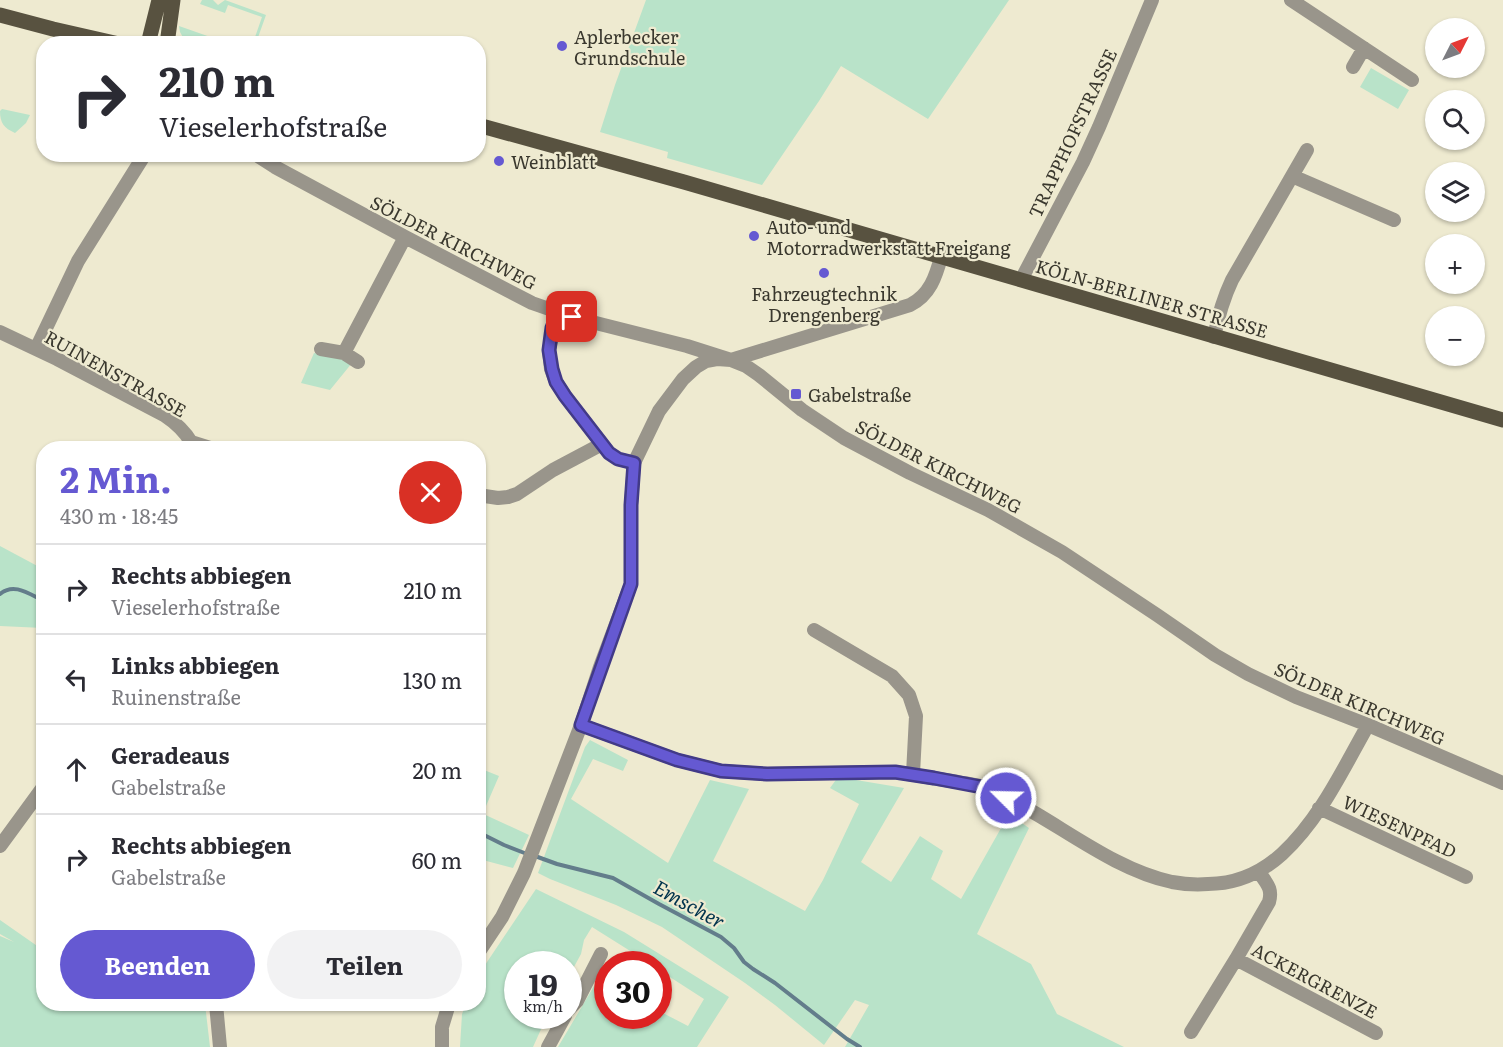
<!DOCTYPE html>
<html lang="de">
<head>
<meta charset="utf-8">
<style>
  :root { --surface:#fff; --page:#f2f2f3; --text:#2b2b33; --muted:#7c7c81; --line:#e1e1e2; --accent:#6559d2 }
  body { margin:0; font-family:Literata,serif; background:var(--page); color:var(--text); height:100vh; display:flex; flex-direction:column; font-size:22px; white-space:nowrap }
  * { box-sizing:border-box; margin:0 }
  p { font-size:20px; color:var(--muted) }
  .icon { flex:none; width:33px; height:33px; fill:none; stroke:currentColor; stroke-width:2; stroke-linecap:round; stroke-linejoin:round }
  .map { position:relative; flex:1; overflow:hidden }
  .side { position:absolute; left:36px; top:441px; width:450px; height:570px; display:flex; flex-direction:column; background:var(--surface); border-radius:24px; box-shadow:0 2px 4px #0004 }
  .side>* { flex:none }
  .top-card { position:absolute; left:36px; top:36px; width:450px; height:126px; border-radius:24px; box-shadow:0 2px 4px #0004; background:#fff; color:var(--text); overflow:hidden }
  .needle { width:39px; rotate:48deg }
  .tools { position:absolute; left:1425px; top:18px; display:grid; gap:12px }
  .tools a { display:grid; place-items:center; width:60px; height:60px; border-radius:50%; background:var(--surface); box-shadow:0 2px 4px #0004; font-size:30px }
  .speed { position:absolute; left:504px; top:951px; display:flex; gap:12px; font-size:30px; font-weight:700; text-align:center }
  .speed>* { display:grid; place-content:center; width:78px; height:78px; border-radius:50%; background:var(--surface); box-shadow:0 2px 4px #0004; line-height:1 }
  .speed small { font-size:15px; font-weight:400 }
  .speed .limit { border:9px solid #d22; background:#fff; color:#111 }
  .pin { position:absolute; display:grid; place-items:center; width:51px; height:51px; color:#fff; margin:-26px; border-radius:12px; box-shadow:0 3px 9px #0006 }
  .me { position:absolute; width:66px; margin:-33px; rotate:293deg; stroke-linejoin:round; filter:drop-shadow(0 0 4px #0008) }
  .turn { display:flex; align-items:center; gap:21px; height:126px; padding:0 24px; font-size:27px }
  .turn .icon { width:78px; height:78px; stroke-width:2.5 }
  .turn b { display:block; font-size:42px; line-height:51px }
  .round { display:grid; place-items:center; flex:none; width:63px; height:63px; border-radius:32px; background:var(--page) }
  .head { display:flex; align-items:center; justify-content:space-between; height:102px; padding:0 24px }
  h1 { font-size:36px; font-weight:700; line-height:45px; color:var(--accent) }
  .action { display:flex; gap:12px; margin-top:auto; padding:12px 24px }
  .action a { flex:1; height:69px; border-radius:36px; background:var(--accent); color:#fff; font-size:24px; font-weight:700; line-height:69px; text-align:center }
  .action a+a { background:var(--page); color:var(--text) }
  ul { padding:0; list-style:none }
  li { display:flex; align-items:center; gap:18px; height:90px; padding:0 24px; border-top:2px solid var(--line) }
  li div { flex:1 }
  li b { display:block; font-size:22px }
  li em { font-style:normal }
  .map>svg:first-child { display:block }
</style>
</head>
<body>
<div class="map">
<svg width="1503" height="1047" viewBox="0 0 1503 1047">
  <rect width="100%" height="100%" fill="#eeead0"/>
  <path fill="#b9e3c9" d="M202,0H213L218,5L225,0L266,15L256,43H253L262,17L228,5L225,13L200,4Z
    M646,0H1009L928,119L841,66L819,101L762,185L667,158L668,152L600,132L615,85Z
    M179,26L216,39L214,43H186L180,32Z
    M1371,68L1409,90L1398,109L1360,87Z
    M2,109L30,115L26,123L15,133C4,128 0,123 0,111Z
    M314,353L345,360L352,363L330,390L301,383Z
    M0,546L43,569V628L0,626Z
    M590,740L628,760L623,771L593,759L571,799L668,863L710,780L749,789L713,861L805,911L823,880L859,804L830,788L838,777L904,788L861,862L891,882L920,836L943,851L931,879L961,899L1009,814L1029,828L977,934L1031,964L1057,1014L1124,1047H845L869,1005L855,1000L824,1045L775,1005L745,983L662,927L616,905L550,879L538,873L585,747Z
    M479,768L499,776L486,806L479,803Z
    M479,812L529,835L513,868L479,859Z
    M536,889L624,932L729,997L697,1047H558L597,981L607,986L608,1016H658L659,1011L688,1026L704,999L659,970L658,964H651L592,927L584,940L581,954L569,976L568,964H518V1016H547L533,1047H460L462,1014L466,1004H478L479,976L483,968Z
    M0,920L43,950L44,1004H205L210,1047H0V936L14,942L0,934Z"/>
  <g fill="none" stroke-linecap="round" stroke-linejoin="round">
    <path stroke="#637d8b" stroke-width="4" d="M0,594C14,582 29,594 44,601
      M478,832L504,845L527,854
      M535,856L557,864L613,878L659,904L721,937L734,948L744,962L753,969L775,983L847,1039L860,1047"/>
    <path stroke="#99958b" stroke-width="14" d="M1291,0L1412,80
      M1353,67L1364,48
      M255,154L275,167L405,237L532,303L572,317L687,346L731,360L746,366L759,375L802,410L844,438L910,473L988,510L1062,552L1157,615L1215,655L1248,674L1296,697L1368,725L1503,783
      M1292,176L1394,220
      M1021,280L1083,162L1099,127L1152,0
      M559,313L553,329L549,350L551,369L556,382L565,396L609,453L618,459L634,463
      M0,332L57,359L164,415C176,423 184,430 191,442L210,448
      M1214,337C1218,317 1223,299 1232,280L1307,150
      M36,349L78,261L145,154
      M321,349L344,353L405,237
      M344,353L358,362
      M478,495L498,498L508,497L517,494L553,470L602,444
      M814,630L892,676L909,695L916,716L913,774
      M581,725L677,760L721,771L767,774L895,772C916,775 937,779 958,782C968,784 980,785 989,789C1050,815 1107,868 1172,882C1183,884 1196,885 1208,884C1236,884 1261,873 1282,854C1320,819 1343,769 1368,725
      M1319,808L1466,877
      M0,846L44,786
      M478,953L502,917L524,873L581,725L600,667L631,584V505L634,463L659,411L683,379L696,367L706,361L717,359L731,360L910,305C930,295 936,276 941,257
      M1236,959L1376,1033
      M216,1004L220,1047
      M568,1010L577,1001L601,954
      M1191,1032L1236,959L1269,902C1273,888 1266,883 1259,872
      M442,1047V1027L449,1004
      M548,1047L565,1016"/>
    <path stroke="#585240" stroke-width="15" d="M0,15L53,29L119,44
      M148,44L159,0
      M167,44L173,0
      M478,125L684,182L1503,420"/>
  </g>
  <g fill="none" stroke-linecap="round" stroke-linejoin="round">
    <g stroke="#423a88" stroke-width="15">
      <path id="route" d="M572,317L558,313L552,328L549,350L552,369L556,382L565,396L609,453L618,459L634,463L631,505V584L581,725L677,760L721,771L767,774L895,772L934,778L987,788L1006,798"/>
    </g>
    <use href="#route" stroke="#6559d2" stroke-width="10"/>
  </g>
  <g fill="#6559d2" stroke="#eeead0" stroke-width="2">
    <circle cx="562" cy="46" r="6"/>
    <circle cx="499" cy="161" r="6"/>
    <circle cx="754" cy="236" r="6"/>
    <circle cx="824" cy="273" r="6"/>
    <rect x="790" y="388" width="12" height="12" rx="3"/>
  </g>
  <g text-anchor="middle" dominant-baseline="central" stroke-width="4.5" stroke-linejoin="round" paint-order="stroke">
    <g font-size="18" fill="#3a382e" stroke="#eeead0" text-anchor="start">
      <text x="574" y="36">Aplerbecker<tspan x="574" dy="21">Grundschule</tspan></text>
      <text x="511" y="161">Weinblatt</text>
      <text x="766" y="226">Auto- und<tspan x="766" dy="21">Motorradwerkstatt Freigang</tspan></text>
      <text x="824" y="293" text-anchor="middle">Fahrzeugtechnik<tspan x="824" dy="21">Drengenberg</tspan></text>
      <text x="808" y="394">Gabelstraße</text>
    </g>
    <g font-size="18" fill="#3a382e" stroke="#eeead0">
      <text transform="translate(1072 133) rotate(-65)">TRAPPHOFSTRASSE</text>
      <text transform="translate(454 242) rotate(27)">SÖLDER KIRCHWEG</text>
      <text transform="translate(1152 298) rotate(16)">KÖLN-BERLINER STRASSE</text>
      <text transform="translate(116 373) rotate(29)">RUINENSTRASSE</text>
      <text transform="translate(939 466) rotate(27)">SÖLDER KIRCHWEG</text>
      <text transform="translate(1360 703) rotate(23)">SÖLDER KIRCHWEG</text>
      <text transform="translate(1400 826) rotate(25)">WIESENPFAD</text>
      <text transform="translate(1315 980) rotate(28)">ACKERGRENZE</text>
    </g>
    <g font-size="20" font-style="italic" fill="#00334d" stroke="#eeead0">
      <text transform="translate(690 903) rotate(29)">Emscher</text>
    </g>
  </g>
</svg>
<div class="tools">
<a><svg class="needle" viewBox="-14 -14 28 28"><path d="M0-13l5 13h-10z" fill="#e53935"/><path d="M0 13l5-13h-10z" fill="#7c7c81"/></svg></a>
<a><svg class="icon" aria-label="search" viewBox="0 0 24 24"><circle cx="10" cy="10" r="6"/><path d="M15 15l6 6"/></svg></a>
<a><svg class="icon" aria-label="layers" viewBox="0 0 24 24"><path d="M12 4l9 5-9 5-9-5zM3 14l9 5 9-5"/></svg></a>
<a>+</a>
<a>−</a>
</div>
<div class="speed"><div>19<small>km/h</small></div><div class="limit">30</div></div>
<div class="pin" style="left:572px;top:317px;background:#d93025"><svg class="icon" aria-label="arrive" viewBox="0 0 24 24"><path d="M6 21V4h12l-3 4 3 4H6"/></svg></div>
<svg class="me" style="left:1006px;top:798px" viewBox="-20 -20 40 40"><circle r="17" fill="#6559d2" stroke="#fff" stroke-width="3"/><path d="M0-11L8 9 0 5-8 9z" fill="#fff"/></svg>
<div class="top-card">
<div class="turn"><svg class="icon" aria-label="right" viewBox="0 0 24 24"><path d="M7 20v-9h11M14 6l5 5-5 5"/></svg><div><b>210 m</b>Vieselerhofstraße</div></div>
</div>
<section class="side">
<div class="head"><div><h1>2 Min.</h1><p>430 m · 18:45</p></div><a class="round" style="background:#d93025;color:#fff"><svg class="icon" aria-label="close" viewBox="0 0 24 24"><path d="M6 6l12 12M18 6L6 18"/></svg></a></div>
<ul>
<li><svg class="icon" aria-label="right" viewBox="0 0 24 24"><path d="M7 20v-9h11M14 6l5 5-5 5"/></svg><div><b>Rechts abbiegen</b><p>Vieselerhofstraße</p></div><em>210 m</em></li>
<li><svg class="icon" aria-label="left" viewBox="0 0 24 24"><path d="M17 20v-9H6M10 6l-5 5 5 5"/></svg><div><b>Links abbiegen</b><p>Ruinenstraße</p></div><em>130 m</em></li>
<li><svg class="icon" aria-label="ahead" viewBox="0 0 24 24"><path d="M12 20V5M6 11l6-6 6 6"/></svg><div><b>Geradeaus</b><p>Gabelstraße</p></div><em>20 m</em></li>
<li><svg class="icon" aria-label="right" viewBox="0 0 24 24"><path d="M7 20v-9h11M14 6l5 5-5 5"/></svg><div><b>Rechts abbiegen</b><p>Gabelstraße</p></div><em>60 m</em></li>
</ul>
<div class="action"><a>Beenden</a><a>Teilen</a></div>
</section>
</div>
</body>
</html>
